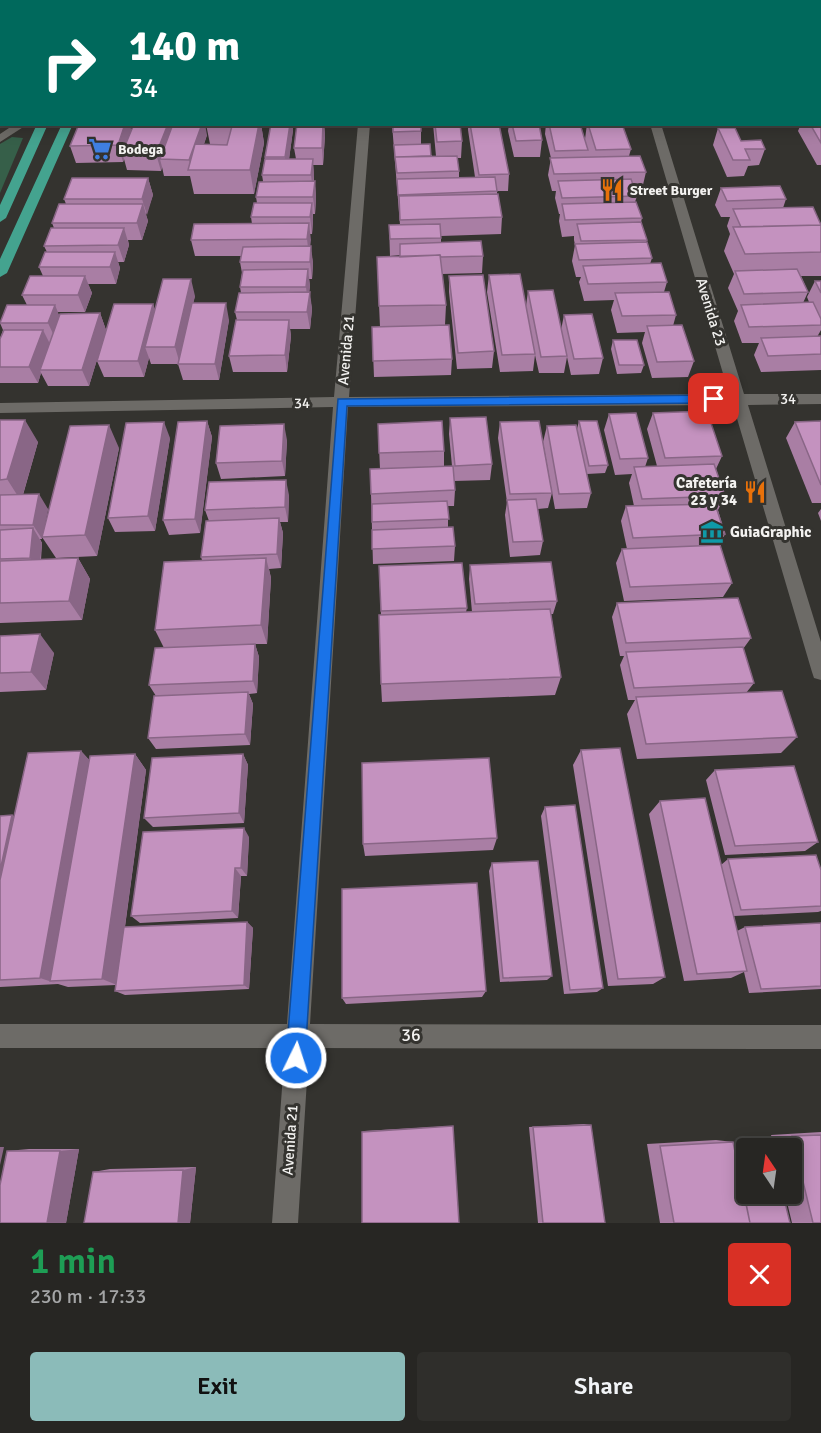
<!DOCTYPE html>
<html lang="en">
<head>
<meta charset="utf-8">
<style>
  :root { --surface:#272623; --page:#2f2e2b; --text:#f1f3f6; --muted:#a4a5a6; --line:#434341; --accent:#8bbbb9 }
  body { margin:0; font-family:Signika,sans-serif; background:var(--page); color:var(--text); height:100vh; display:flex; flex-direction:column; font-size:22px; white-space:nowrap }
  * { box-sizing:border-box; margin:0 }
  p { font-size:20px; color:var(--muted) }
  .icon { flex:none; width:33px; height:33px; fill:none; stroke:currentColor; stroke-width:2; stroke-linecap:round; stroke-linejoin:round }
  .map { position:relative; height:1223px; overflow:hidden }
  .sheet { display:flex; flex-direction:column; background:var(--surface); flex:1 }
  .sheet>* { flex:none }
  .top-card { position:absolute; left:0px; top:0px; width:822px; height:126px; box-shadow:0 3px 15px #0003,0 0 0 2px var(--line); background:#00695c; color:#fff; overflow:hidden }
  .needle { width:39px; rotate:347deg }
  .buttons { position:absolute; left:736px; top:1138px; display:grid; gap:12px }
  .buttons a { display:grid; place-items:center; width:66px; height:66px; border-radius:6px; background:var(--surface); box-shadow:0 3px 15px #0003,0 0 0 2px var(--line); font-size:30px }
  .pin { position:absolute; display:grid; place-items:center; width:51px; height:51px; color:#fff; margin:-26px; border-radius:12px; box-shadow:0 3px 9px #0006 }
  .me { position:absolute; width:66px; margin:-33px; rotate:4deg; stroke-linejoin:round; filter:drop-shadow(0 0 4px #0008) }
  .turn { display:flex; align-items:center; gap:21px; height:126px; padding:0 30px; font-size:27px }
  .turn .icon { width:78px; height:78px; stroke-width:2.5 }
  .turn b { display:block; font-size:42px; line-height:51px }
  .round { display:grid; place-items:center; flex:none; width:63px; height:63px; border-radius:6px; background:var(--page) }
  .head { display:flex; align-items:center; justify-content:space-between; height:102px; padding:0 30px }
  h1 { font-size:36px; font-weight:600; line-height:45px; color:#1e9e55 }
  .cta { display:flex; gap:12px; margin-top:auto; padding:12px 30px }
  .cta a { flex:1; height:69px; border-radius:6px; background:var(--accent); color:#111; font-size:24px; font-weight:600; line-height:69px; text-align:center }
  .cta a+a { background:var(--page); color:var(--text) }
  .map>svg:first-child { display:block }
</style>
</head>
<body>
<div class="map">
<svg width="821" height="1223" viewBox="0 0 821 1223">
  <rect width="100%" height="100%" fill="#34332f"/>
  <path fill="#365f49" d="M12,137L23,138L0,193V144Z"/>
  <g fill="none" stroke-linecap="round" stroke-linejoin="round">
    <path fill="#6d6b67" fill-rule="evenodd" d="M340,0H353L339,2Z
      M365,0H375V2H365Z
      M610,0H620V2H610Z
      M820,111H821V117H820Z
      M15,124H28L0,142V134Z
      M358,124H370L349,397L729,394L650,124H661L744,394H821V404L748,405L821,642V680L814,678L812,672L733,405L348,407L310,1024L821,1025V1049L309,1048L298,1223H272L285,1048H0V1024H287L333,407L0,413V403L334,397Z"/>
    <path fill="#44a38f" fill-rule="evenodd" d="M0,32H2V38H0Z
      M37,124H48L6,218L0,222V205Z
      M62,124H73L7,273L0,277V259Z"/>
  </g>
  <path fill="#a97ea4" d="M205,0H247L242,2H207Z
    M393,0H511L475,2H393Z
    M648,0H720V2H648Z
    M762,0H821V38L820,2H761Z
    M820,51H821V91L820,90Z
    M821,114V165H817L798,131L801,124H820Z
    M134,124H172V127L207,135L204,144H210L206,124H261L264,143L254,194H194L190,176H164L162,167L161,171L127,170L124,159L123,162L76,163L70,146L132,131Z
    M271,124H293V130L289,159H296L294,148L297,124H324L325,135L323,165H313L314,175V181H315L316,198L315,214H313V220L312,234H310V246L313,263L312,279H309L310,286L309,292L312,309L310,329H290L291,336L287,372H233L229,356L237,320L235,312L241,293L240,287L242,273L240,262L241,256H195L191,240L252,224L251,217L257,203L256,197L263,181L262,175Z
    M392,124H421V144L431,156H436L433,124H460L462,141L461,158H457L459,171V178L475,177L468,130V124H499L509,174L508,191H497V194L502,217L501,234L441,236V242L483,256L482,273L442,274L446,305L445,325L452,359L451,375L374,377L372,327H380L377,257H400V255L390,256L389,225H400Z
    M509,124H539L542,140L540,157H514L508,131Z
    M546,124H580L585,139L587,124H622L631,149L629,156L646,172L642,189H635L637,196L635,202L642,218L641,222L647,240L646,242L652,258L650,264L667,282L664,292L676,315L673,326L694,361L688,377L652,378L642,343L645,332L617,333L611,310L614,300L584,301L579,282L581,277H576L572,261L575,245L574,240V236L562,237L559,221L560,214H559L555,198L556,191H552L548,175L551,158L545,134Z
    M718,128L741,141L765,149L759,165L748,166L744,176L727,177L713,145Z
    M148,178L153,195L146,215L148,221L142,240H128L129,245L124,262H118L120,268L116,284H88L92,293L85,312H57L59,316L100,313L106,330L89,386H48L41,373L38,383H0V339L3,330L0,323L27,305L22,295L43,276L39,267L47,252L44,246L54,228L52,223L66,204L64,199Z
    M721,188L786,199L783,208L821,223V276H801L808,292L803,303L809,302L807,297L815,281H821V330L817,337L821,336V370L761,372L754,355L759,343H742L734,321L738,311L728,288L734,274L724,251L730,234L727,226L730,217H721L715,205Z
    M489,275L526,306L528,291L561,330L564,315L603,358L599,374L571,375L567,357L564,373H539L535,355L533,371L500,372L487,292Z
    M449,276L494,351L492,368L457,369L449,292Z
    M195,296L193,303L229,320L219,380H183L178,364H151L149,358L144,377H104L97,361L153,304L155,310Z
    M613,340L644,365L641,373L617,374L611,349Z
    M653,413L722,456L716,469L725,496L718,510L725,534L720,545L732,583L723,597L624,601L616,563L622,549H627L621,521L626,506H634L629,483L632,474L615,475L604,430L609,414L648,458L645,467L657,466L647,429Z
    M450,418L492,464L490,480L454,481L455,490L454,506H448V527L455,546L454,561L373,564L371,494L380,469L378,424L444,451V466H452L449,434Z
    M0,420L38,442L23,495L48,509L43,532L119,448L97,556L56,558L42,537V539H40L42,543L41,560L78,558L90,579L82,620L0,623Z
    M207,421L212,437L200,533L169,535L163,520Z
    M579,421L608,465L605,473L587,474L591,493L587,508L555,509L543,442L547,426L577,429Z
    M821,421V503H812L786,438L795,422Z
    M500,422L552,493L548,508L538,509L543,541L540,555L510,557L505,515L507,502L498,438Z
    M170,438L155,531L115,532L108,518Z
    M287,440L285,476L221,479L216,463Z
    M289,495L288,522H280L283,533L281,568L269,569L271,578L267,644H255L259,657L257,693L249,694L253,704L250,745L156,749L148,738L156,696L149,685L164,648L155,630L202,560L201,557L209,521L205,510Z
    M821,509V521L818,513Z
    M470,565L557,601L553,614H551L561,677L555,695L382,702L381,684V615L379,566L467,608L466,612H472L469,579Z
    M617,603L751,638L743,649L754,683L746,693L797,737L781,753L637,759L627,714L635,700H628L620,665L624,656H620L612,617Z
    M0,636L54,653L46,690L0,692Z
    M581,750L665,977L653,984L608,986L573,765Z
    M81,751L89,760L135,754L146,770L125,927L247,922L253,928L249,989L125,995L115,991L116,985L68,987L58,984L0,987V816L12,815L14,816Z
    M243,754L248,765L244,823L153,827L144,818Z
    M715,770L818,842L805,851L725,855L706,780Z
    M660,801L721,865L728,859L821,870V911L818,912L734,916L737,931L745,927L821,923V989L749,993L744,972L731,978L684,981L649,814Z
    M545,807L603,988L597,992L564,994L541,816Z
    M249,837L247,876H241L238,918L140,923L131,916Z
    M497,838L493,850L365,856L363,844Z
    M492,863L552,976L547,980L500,982L489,871Z
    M486,991L482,997L346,1004L342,998Z
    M584,1124L591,1125L605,1223H538L529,1127Z
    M451,1126H453L362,1132L364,1131Z
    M821,1132V1223H792L785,1194H792V1149H775L771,1135Z
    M716,1140L733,1142L737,1161H747V1194L790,1223H660L647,1144Z
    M29,1149H79L66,1223L7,1151Z
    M196,1167L190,1223H84L93,1172L110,1169Z"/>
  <path fill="#896686" d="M215,0H247L242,2H215Z
    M0,41L2,44V103L0,104Z
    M125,124H130L132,134L122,153L124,159L123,162L118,145Z
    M168,124H172L174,134L160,159L162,167L161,171L156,154Z
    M202,124H205L207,135L195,170H192L189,160Z
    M259,124H261L264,143L254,194L250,170Z
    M290,124H293V130L287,174L285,157Z
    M323,124H324L325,135L323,165L322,148Z
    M313,159L314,175L313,192L311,175Z
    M148,178L153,195L147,215L142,199Z
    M315,181L316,198L315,214L313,197Z
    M312,203L313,220L312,234L310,217Z
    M143,204L148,221L142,240L137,223Z
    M309,223L311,240L309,256L307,239Z
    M124,228L129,245L124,262L118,245Z
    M311,246L313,263L312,279L310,262Z
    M115,252L120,268L116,284L110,267Z
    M308,269L310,286L308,304L306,287Z
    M85,276L92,293L85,312L78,295Z
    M191,279L195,296L180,364L175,347Z
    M310,292L312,309L310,329L307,312Z
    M226,303L229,320L219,380L215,364Z
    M153,304L158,320L145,347L149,358L144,377L138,361Z
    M55,305L62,322L56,340L48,323Z
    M100,313L106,330L89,386L82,370Z
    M289,320L291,336L287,372L285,355Z
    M43,330L51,346L40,370L41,373L38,383L29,367Z
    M25,420L38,442L21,501L7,479Z
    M207,421L212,437L200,533L195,519Z
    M164,422L170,438L155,531L148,516Z
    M284,424L287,440L285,476L282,461Z
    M109,425L119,448L97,556L85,535Z
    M286,480L289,495L288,522L285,507Z
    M39,494L48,509L42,539L33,525Z
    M279,518L283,533L281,568L277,554Z
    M33,528L42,543L39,572L30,558Z
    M78,558L90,579L82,620L69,601Z
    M266,558L271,578L267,644L261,625Z
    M40,634L54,653L46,690L31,672Z
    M255,644L259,657L257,693L253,681Z
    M248,692L253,704L250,745L245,734Z
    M81,751L95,766L50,981L58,984L40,978Z
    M135,754L146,770L117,985L102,979Z
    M243,754L248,765L244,823L239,813Z
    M12,815L25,824L0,940V871Z
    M244,828L249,837L247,876L241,868Z
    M235,868L241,876L238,918L232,911Z
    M247,922L253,928L249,989L244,985Z
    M0,1147H4L0,1165Z
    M79,1149L66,1223H47L60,1151Z
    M196,1167L190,1223H178L183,1170Z"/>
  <path fill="#c492bf" stroke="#896686" stroke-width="1.5" d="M56,0H81L84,2H53Z
    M116,0H153L155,2H110Z
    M397,0H475V2H397Z
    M520,0H588V2H521Z
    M653,0H712V1L654,2Z
    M820,114H821V143L810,124H820Z
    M79,124H125L118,145L70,146Z
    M134,124H168L156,154L122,153Z
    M173,124H202L189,160L160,159Z
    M206,124H259L250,170H188L195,144L227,145L232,126H206Z
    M271,124H290L285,157H265Z
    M297,124H323L322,148H294Z
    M393,124H421V131L393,132Z
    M435,124H460L462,141L437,142Z
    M470,124H499L509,174L479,175Z
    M512,124H539L542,140L516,141Z
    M549,124H580L588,150L555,151Z
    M588,124H622L631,149L596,150Z
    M718,128H735L741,141L761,140L765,149H745L750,160H733Z
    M430,144L431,156L395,157L394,145Z
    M457,156L459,171L397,173L395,157Z
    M640,156L646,172L554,174L550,158Z
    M265,159H313L311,175H262Z
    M495,177L497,191L398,195L397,179Z
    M72,178H148L142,199H64Z
    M631,179L637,196L562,198L558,181Z
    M315,181L313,197H256L259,182Z
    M780,186L786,199L727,201L721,188Z
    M498,194L502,217L400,220L399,196Z
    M636,202L642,218L565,220L562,204Z
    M254,203H312L310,217H251Z
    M59,204H143L137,223H52Z
    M813,207L821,225L741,227L733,209Z
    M641,222L647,240L581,241L577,224Z
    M309,223L307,239L191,240L194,224Z
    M440,224L441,238L390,239L389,225Z
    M821,225V252L745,254L733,227Z
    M51,228H124L118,245L44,246Z
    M481,241L483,256L441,257L440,255L400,257V244Z
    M647,242L652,258L579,260L575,244Z
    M311,246L310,262H240L243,247Z
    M45,252H115L110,267H39Z
    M440,255L446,305L379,306L377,257Z
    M661,263L667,282L588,284L583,266Z
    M308,269L306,287H240L243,270Z
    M797,269L808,292L744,294L735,271Z
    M520,274L535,354L502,355L489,275Z
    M483,275L494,351L458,353L449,276Z
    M30,276H85L78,295H22Z
    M163,279H191L175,347H145Z
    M815,281H821V293Z
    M553,290L567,356L541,357L528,291Z
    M310,292L307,312H235L239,293Z
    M669,292L676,315L622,316L615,293Z
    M813,302L821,319V325L749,327L741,305Z
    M192,303H226L215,364H178Z
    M114,304H153L138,361H97Z
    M7,305H55L48,323H0Z
    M100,313L82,370H40L60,314Z
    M592,314L603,358L574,359L564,315Z
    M236,320H289L285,355L229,356Z
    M449,325L452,359L373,361L372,327Z
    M682,325L694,361L657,362L647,326Z
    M4,330H43L29,367H0V339Z
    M821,336V354L768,356L761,338Z
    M613,340H637L644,365H619Z
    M707,411L722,456L665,458L653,413Z
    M636,413L648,458L620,459L609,414Z
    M486,417L492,464L455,466L450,418Z
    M0,420H25L7,479L0,480Z
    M207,421L195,519L163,520L178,422Z
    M442,421L444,451L379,453L378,424Z
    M539,421L552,493L510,494L500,422Z
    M579,421H597L608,465L589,466Z
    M821,421V485L795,422Z
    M164,422L148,516L108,518L126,423Z
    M284,424L282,461L216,463L220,426Z
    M109,425L85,535L42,537L70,426Z
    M576,425L591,493L559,494L547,426Z
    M714,464L725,496L642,499L634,467Z
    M453,466L455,490L371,494L370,469Z
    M286,480L285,507L205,510L209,482Z
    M39,494L33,525H0V495Z
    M536,499L543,541L513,542L507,500Z
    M447,501L449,519L372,522V504Z
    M715,504L725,534L633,538L626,506Z
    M279,518L277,554L201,557L206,521Z
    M453,527L455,546L372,549V530Z
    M33,528L30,558L0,559V530Z
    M720,545L732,583L630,587L622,549Z
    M78,558L69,601L0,603V561Z
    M266,558L261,625L155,630L164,562Z
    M551,562L557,601L475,604L470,565Z
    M462,563L467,608L381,611L379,566Z
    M738,598L751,638L626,643L617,603Z
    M550,609L561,677L381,684L379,615Z
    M40,634L31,672L0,673V636Z
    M255,644L253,681L149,685L155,648Z
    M743,647L754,683L634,688L626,652Z
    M782,691L797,737L646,744L636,697Z
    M248,692L245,734L148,738L154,696Z
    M620,748L665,977L618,979L581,750Z
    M81,751L40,978L0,980V880L28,753Z
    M135,754L102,979L50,981L90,756Z
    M243,754L239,813L144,818L152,758Z
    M489,758L497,838L363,844L362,763Z
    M794,766L818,842L735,846L715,770Z
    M705,798L747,971L697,974L660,801Z
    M575,805L603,988L570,990L545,807Z
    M12,815L0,871V816Z
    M244,828L241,868H235L232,911L131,916L143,832Z
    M816,855L821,870V906L741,910L728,859Z
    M538,861L552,976L503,978L492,863Z
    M477,883L486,991L342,998V889Z
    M247,922L244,985L115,991L124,927Z
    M821,923V986L761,989L745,927Z
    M591,1125L605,1223H543L533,1127Z
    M453,1126L459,1223H362V1132Z
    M821,1135V1223H813L792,1136Z
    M733,1142L750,1223H674L660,1146Z
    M7,1151H60L47,1223H0V1185Z
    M747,1163V1194H783L790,1223H750L738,1164Z
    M183,1170L178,1223H84L93,1172Z"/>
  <path fill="#1a73e8" stroke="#114b97" stroke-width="1.5" d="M714,395L720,399L714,403L347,406L305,1058L302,1065L296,1068L289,1065L286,1058L338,399Z"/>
  <defs>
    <g id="supermarket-bare" transform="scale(1.8)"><path d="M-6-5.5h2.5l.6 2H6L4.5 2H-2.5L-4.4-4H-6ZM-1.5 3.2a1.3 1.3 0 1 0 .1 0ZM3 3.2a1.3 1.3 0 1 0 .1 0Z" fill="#3f7fe0" stroke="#34332f" stroke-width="2.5" paint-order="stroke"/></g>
    <g id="restaurant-bare" transform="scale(1.8)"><path d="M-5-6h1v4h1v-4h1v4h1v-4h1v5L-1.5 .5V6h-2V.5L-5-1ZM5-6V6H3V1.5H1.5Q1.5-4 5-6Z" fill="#e8710a" stroke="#34332f" stroke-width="2.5" paint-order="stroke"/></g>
    <g id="museum-bare" transform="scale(1.8)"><path d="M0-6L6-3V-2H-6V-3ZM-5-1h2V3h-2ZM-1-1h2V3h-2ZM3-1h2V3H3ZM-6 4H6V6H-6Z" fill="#0f9aa8" stroke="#34332f" stroke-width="2.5" paint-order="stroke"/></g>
  </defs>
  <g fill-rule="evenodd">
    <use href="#supermarket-bare" x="100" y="149"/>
    <use href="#restaurant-bare" x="612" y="190"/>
    <use href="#restaurant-bare" x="755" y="492"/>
    <use href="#museum-bare" x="712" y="532"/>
  </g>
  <g text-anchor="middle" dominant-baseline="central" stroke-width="6" stroke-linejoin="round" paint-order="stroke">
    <g font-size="14" font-weight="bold" fill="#f3f2f0" stroke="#34332f" text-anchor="start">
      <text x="118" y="149">Bodega</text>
      <text x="630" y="190">Street Burger</text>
    </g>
    <g font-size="15" fill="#f3f2f0" stroke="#34332f">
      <text transform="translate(711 312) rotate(73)">Avenida 23</text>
      <text transform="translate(346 350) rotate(-85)">Avenida 21</text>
      <text x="788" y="399">34</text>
      <text transform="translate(302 403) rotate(-1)">34</text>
      <text transform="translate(290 1140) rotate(-86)">Avenida 21</text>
    </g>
    <g font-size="15" font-weight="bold" fill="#f3f2f0" stroke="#34332f" text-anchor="end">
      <text x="737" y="483">Cafetería<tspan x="737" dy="17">23 y 34</tspan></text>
      <text x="730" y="532" text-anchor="start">GuiaGraphic</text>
    </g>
    <g font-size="18" fill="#f3f2f0" stroke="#34332f">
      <text x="411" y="1035">36</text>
    </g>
  </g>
</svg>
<div class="buttons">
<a><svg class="needle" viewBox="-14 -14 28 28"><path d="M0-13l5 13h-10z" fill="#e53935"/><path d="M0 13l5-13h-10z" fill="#a4a5a6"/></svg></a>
</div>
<div class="pin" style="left:714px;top:399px;background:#d93025"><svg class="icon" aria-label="arrive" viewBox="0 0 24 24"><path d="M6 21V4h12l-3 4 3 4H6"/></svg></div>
<svg class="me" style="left:296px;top:1058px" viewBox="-20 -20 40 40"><circle r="17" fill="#1a73e8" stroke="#fff" stroke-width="3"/><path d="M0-11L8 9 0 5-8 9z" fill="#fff"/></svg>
<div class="top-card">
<div class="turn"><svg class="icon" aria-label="right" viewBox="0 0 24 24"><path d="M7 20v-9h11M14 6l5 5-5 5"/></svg><div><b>140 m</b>34</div></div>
</div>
</div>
<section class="sheet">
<div class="head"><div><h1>1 min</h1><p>230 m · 17:33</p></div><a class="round" style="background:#d93025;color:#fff"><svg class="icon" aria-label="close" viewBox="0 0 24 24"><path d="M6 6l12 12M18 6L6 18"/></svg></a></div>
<div class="cta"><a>Exit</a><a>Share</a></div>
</section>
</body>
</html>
